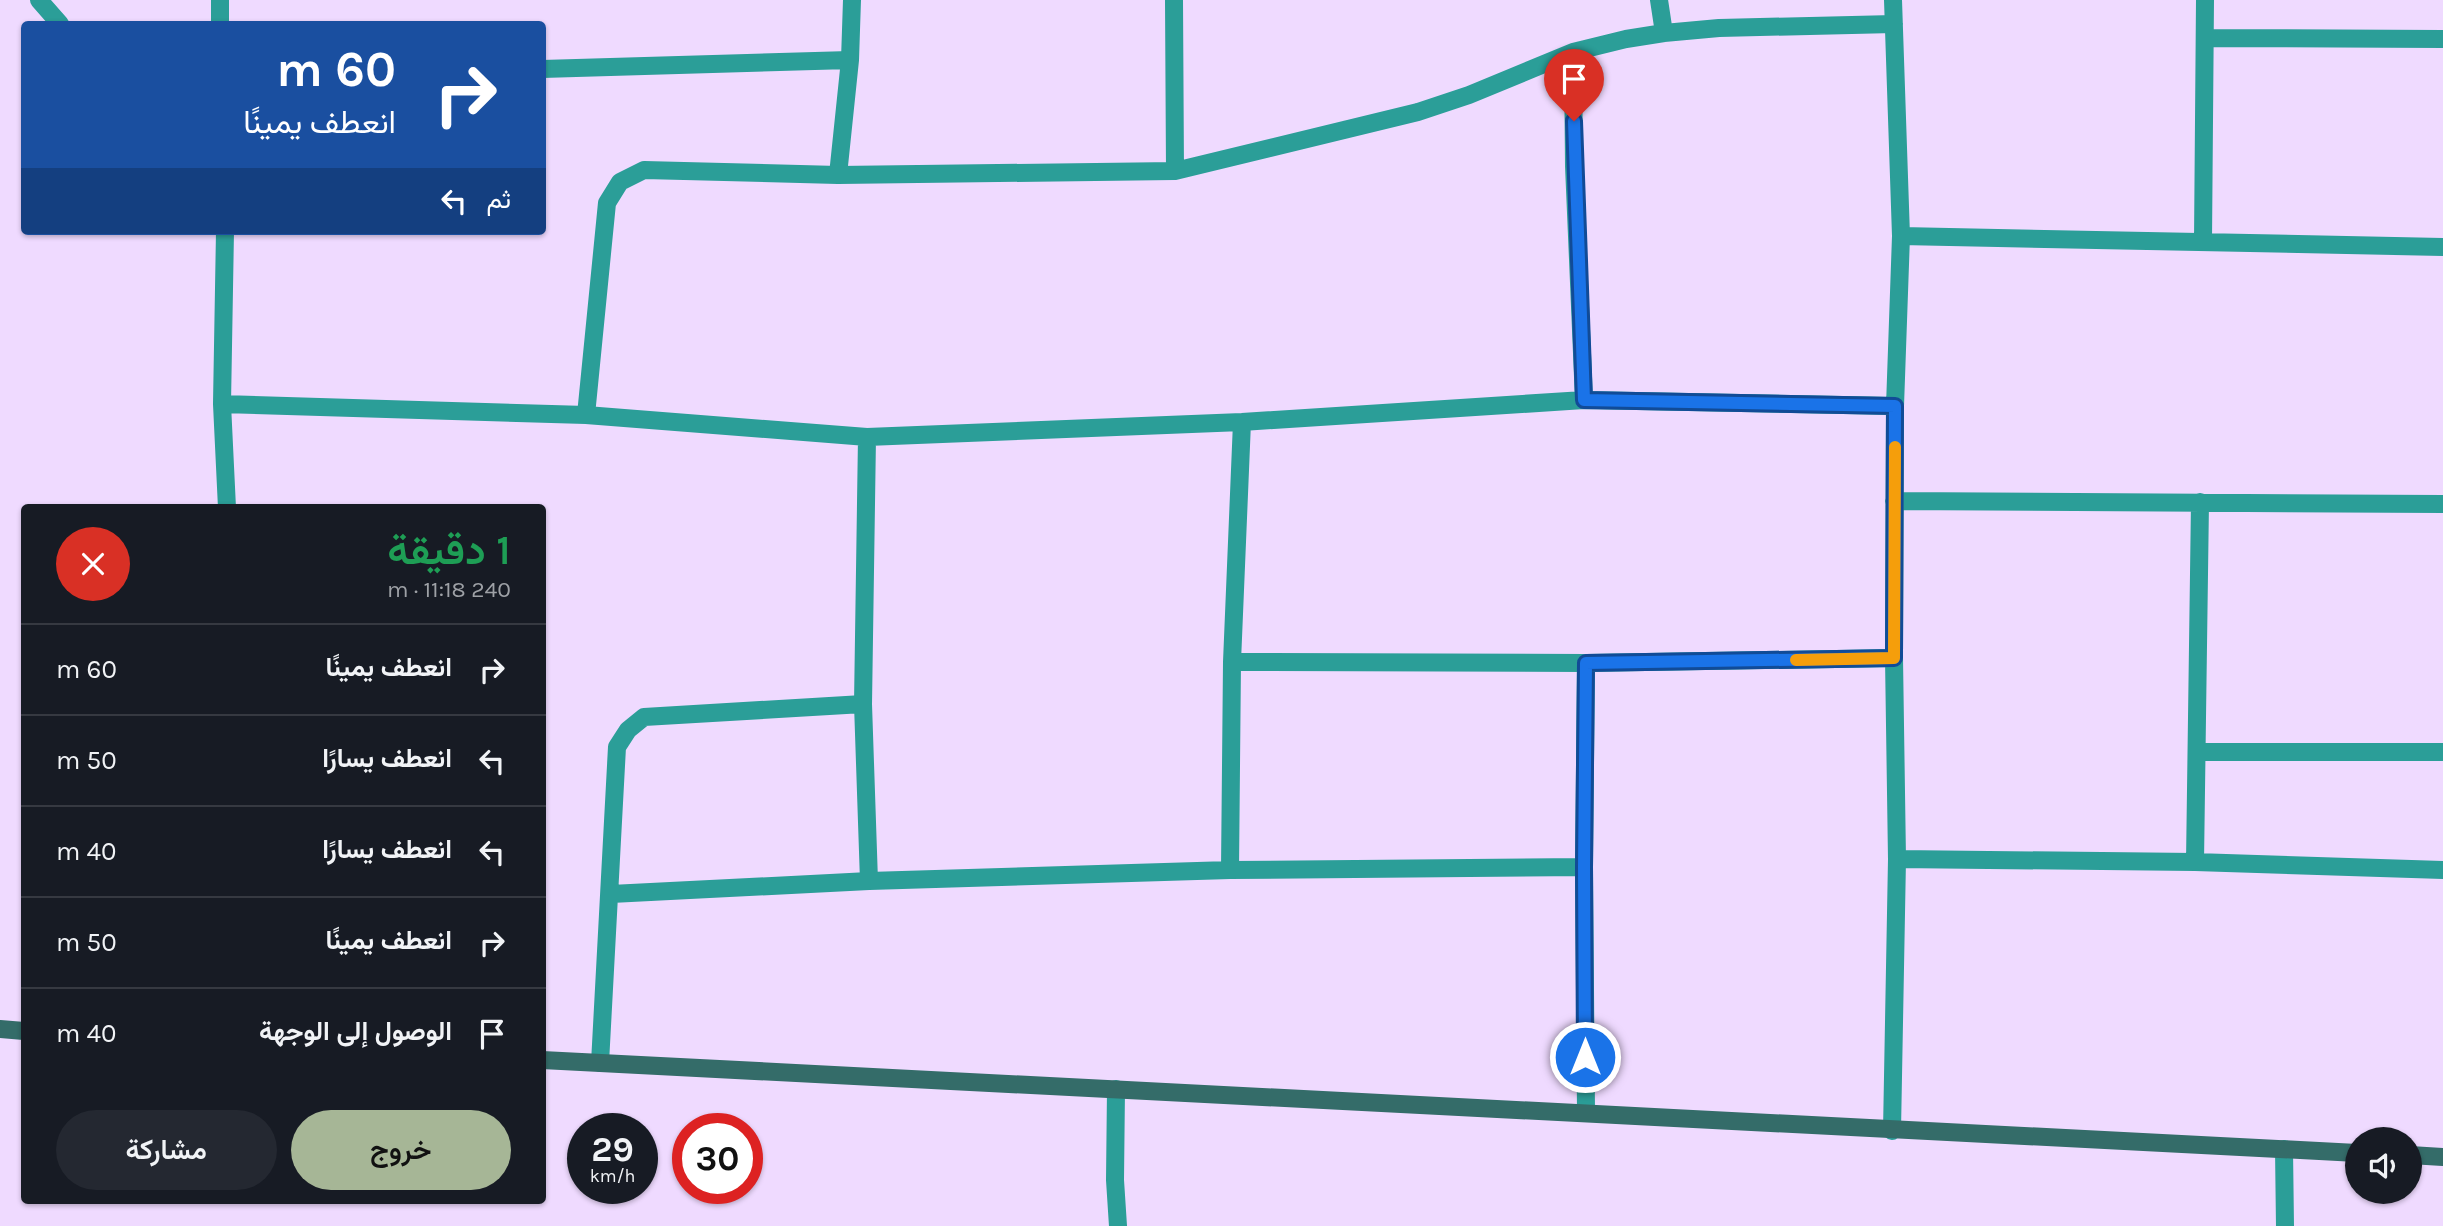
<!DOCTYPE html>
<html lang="ar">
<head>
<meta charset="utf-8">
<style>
  :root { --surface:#171b24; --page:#242831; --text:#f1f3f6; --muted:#9ea1a6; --line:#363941; --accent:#a6b696 }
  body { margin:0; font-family:Karla,Vazirmatn,sans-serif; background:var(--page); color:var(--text); direction:rtl; height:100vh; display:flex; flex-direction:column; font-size:26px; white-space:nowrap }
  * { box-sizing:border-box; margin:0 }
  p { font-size:23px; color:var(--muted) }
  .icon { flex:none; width:38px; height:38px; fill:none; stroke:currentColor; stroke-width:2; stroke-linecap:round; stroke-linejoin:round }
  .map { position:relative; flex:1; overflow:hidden; direction:ltr }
  .side { position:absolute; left:21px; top:504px; width:525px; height:700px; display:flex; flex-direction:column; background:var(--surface); border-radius:7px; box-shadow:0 2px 5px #0004; direction:rtl }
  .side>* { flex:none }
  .top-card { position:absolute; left:21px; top:21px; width:525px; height:214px; border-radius:7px; box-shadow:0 2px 5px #0004; direction:rtl; background:#1a4fa0; color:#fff; overflow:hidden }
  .fabs { position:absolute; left:2345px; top:1127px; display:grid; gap:14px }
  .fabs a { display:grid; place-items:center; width:77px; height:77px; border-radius:50%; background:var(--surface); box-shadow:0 2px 5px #0004; font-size:35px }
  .speed { position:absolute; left:567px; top:1113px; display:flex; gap:14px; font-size:35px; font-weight:700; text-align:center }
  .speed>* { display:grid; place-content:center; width:91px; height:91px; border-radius:50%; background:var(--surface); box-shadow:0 2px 5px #0004; line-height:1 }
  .speed small { font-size:18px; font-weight:400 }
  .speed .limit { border:10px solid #d22; background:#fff; color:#111 }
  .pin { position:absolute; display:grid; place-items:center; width:60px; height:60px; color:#fff; margin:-72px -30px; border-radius:50% 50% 50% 0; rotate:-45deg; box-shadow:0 0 7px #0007 }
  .pin .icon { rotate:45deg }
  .me { position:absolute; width:77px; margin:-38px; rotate:0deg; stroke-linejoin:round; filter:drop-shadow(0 0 5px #0008) }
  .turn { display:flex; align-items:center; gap:24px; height:147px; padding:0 35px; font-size:32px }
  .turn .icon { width:91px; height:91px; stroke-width:2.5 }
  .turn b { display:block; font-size:49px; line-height:60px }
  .then { display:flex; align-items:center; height:66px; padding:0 35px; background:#0003; gap:14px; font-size:26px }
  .round { display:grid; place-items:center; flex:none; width:74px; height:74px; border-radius:37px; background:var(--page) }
  .head { display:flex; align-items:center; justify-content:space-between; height:119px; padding:0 35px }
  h1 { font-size:42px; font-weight:600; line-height:52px; color:#1e9e55 }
  .action { display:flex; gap:14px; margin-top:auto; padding:14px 35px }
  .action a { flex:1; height:80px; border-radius:42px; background:var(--accent); color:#111; font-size:28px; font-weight:600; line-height:80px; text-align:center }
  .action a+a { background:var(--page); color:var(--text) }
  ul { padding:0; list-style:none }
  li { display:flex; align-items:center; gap:21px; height:91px; padding:0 35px; border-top:2px solid var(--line) }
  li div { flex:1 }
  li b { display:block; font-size:26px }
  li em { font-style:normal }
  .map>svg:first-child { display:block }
</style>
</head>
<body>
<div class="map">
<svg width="2443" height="1226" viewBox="0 0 2443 1226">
  <rect width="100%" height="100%" fill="#efdaff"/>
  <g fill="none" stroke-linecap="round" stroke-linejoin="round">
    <path stroke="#2b9e98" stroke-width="18" d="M39,0L60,24
      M220,0V24
      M1174,0L1175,171
      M1659,0L1664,33
      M2205,38L2443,39
      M1573,52L1574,166L1584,400
      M542,69L850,60
      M838,175L850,60L852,0
      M225,231L222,404L227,508
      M1901,236L2443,247
      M2203,241L2205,0
      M222,404L586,415L867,437L1242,422L1584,400L1895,406
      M586,415L607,203L620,182L644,170L838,175L1175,171L1418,112L1469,95L1573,52L1626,39L1664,33L1719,28L1894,24
      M1894,501L2443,504
      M1232,662L1586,663L1894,658
      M863,704L869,881
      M2198,752H2443
      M1897,859L2195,862L2443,870
      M2195,862L2200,502
      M1230,870L1232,662L1242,422
      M611,894L869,881L1230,870L1584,867
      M600,1063L617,747L628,730L644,717L863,704L867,437
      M1116,1089L1115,1180L1118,1226
      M1586,1112L1584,867L1586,663
      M1892,1131L1897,859L1894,658L1895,406L1901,236L1893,0
      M2284,1149L2285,1226"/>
    <path stroke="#346c69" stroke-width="18" d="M0,1029L24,1031
      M542,1060L2357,1153
      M2410,1155L2443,1157"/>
  </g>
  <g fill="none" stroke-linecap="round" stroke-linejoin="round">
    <g stroke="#114b97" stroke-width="18">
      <path id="route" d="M1574,121L1584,400L1895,406L1894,658L1586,663L1584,867L1585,1057"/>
    </g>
    <use href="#route" stroke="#1a73e8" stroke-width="12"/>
    <path stroke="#f59e0b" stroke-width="12" d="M1796,660L1894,658L1895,447"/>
  </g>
</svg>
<div class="fabs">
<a><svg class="icon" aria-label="sound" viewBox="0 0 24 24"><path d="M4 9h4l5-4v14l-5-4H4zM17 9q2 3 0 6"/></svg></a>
</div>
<div class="speed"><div>29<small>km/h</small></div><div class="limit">30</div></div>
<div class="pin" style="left:1574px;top:121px;background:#d93025"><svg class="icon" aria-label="arrive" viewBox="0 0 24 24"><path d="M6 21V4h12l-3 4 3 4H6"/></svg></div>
<svg class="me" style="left:1585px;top:1057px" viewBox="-20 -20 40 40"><circle r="17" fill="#1a73e8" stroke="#fff" stroke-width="3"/><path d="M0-11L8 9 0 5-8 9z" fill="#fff"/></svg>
<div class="top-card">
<div class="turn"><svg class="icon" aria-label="right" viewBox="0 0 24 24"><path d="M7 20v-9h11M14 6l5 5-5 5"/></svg><div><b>60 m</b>انعطف يمينًا</div></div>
<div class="then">ثم<svg class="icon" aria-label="left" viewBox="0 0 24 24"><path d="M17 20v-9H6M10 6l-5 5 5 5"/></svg></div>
</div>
<section class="side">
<div class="head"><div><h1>1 دقيقة</h1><p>240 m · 11:18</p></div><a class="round" style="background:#d93025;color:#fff"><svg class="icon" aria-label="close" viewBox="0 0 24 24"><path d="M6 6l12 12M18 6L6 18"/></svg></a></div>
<ul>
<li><svg class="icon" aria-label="right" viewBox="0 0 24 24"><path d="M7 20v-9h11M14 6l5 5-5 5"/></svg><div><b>انعطف يمينًا</b></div><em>60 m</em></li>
<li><svg class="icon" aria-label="left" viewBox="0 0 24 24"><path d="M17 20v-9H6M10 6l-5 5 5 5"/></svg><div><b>انعطف يسارًا</b></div><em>50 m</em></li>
<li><svg class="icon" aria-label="left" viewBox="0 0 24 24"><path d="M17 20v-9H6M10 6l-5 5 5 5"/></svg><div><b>انعطف يسارًا</b></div><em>40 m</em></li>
<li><svg class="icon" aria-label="right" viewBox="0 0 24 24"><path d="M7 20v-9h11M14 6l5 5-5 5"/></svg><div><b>انعطف يمينًا</b></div><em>50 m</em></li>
<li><svg class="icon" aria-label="arrive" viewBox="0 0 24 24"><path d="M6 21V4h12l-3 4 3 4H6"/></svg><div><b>الوصول إلى الوجهة</b></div><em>40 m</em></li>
</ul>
<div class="action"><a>خروج</a><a>مشاركة</a></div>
</section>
</div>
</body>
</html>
